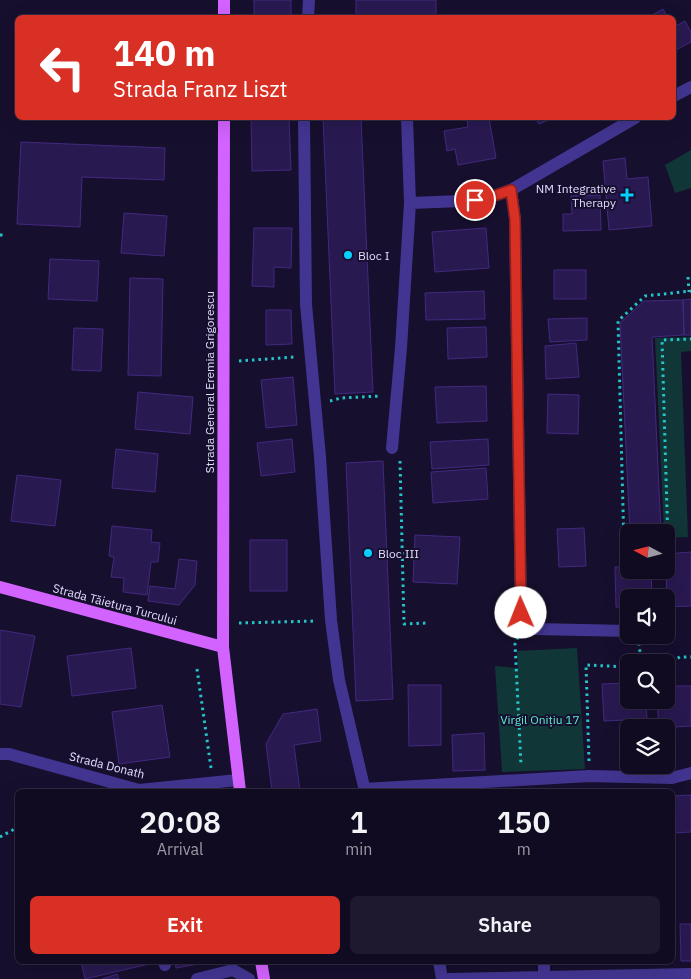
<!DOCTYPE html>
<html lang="en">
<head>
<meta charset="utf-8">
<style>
  :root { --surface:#110b22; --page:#1e192f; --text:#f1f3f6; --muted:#9c9ba5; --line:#302b40; --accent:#d93025 }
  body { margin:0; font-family:"IBM Plex Sans",sans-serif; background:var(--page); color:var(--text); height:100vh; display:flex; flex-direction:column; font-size:19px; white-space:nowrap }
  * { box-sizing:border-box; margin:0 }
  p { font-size:16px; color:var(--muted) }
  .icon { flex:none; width:28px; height:28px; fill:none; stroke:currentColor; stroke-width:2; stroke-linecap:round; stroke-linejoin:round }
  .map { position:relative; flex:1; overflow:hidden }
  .drawer { position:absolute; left:15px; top:789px; width:660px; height:175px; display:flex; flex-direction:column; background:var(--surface); border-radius:8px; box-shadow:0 5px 20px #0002,0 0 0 1px var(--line) }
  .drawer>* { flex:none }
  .banner { position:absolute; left:15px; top:15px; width:661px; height:105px; border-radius:8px; box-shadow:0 5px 20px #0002,0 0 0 1px var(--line); background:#d93025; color:#fff; overflow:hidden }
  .needle { width:32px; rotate:277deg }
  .buttons { position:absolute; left:620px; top:524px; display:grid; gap:10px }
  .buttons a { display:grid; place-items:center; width:55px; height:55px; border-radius:8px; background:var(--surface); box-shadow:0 5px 20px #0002,0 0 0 1px var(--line); font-size:25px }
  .pin { position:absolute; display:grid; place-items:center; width:42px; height:42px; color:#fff; margin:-21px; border:2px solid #fff; border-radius:50%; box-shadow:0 1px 5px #0007 }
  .me { position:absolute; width:55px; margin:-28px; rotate:359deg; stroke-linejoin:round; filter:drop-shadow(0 0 4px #0008) }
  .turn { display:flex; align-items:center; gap:18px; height:105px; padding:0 15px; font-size:22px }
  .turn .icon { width:65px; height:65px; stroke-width:2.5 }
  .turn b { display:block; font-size:35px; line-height:42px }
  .eta { display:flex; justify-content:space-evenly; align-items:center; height:85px; text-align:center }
  .eta b { font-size:30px; font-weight:600; line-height:35px }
  .button { display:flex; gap:10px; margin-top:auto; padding:10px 15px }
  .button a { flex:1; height:58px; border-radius:8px; background:var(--accent); color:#fff; font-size:20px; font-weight:600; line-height:58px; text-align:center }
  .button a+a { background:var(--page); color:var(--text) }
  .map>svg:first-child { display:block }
</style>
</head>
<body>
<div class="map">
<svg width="691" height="979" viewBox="0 0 691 979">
  <rect width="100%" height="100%" fill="#170f2e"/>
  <path fill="#113638" d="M691,150V188L675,193L665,165Z
    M691,337V351L681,352L688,537L666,538V532H664L655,338Z
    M577,648L585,769L502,772L495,666L518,668L517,651Z"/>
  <path fill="#291951" stroke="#42297f" d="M254,0H291V18H254Z
    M356,0H436V18H356Z
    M663,9L668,18H647Z
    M685,21L691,32V42L674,51V27Z
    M251,118H289L291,170L252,171Z
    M323,118H361L373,392L335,394Z
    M482,118H489L496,158L458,165L455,149L447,151L444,131L468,127L467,120Z
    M535,118H553L539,124Z
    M21,142L165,148L164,180L82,177L80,227L17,224Z
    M625,158L627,179L648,177L652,226L609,230L603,161Z
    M600,195L601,230L563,231V214H572L571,196Z
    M124,213L167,216L164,256L121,253Z
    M254,228H292L291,268L274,267V287L252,286Z
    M486,228L489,268L435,272L432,232Z
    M50,259L99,261L97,301L48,299Z
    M554,270H586V299H554Z
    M130,278L163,279L161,376L128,375Z
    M484,291L485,319L426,320L425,293Z
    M691,299V335H684L683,300Z
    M683,300L684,335L652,337L661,532H630L620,323L644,301Z
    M266,310H291L292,344L266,345Z
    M587,318V340L550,342L548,319Z
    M486,327L487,357L448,359L447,328Z
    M74,328L103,329L101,371L72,370Z
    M576,343L579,377L546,379L545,346Z
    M293,377L297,425L266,428L261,380Z
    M486,386L487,421L437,423L435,387Z
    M138,392L193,397L190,434L135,429Z
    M548,394L579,395L578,434L547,433Z
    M292,439L295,472L261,476L257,443Z
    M488,439L489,465L432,469L430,442Z
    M116,449L158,454L155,492L112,488Z
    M383,461L393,699L356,701L346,463Z
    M486,468L488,499L433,503L431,472Z
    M17,475L61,480L55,526L11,521Z
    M112,526L152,530L151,542L160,543L158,562H151L147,595L123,592L124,578L111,577L114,557L109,556Z
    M584,528L586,566L559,567L557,529Z
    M415,535L460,537L457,584L413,582Z
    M250,540H287V591H250Z
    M691,552V606L667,607L666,554Z
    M179,559L197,561L195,585L179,605L148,601L150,586L175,589Z
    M615,567H629V570H651L652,598H629V607H616Z
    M0,630L35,636L21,707L0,704Z
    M131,648L136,688L72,696L67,656Z
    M629,683V700H646L647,719L604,721L602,684Z
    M408,685H441V745L409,746Z
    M666,686H691V726L659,728L657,700H666Z
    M162,705L170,757L119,764L112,712Z
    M317,709L321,741L294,745L300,791H272L266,744L283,714Z
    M484,733L485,770L453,771L452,735Z
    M691,795V832L672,833V796Z
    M680,924H691V961H681Z
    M81,961H149V964L85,979Z
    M175,961H214L176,968Z
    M117,974L119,979H102Z"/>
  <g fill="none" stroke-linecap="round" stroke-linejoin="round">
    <path stroke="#24c5ca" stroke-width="3" stroke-dasharray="2.5 4" stroke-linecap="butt" d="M0,235H6
      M688,277L689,292
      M239,361L295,357
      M330,401L341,398L381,396
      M400,461L404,624L426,623
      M666,544H668L662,340L691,339
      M629,545L624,546L618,321L645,296L691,291
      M239,623L316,621
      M518,637L515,644L521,765
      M639,643L641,662
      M666,664L680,657H691
      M197,669L211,768
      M589,761L586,665L629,667
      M0,837L18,827"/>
    <path stroke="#423591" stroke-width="12" d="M308,18L309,0
      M674,96L691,87
      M304,118L306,304L320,457L331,620L339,680L365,791
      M511,190L515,219L521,613C523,622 526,625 535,629L629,631
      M410,203L462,201L488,198L511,190L635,118
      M392,448L401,348L410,203L407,118
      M0,754H9L139,790L238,780
      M364,789L589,776L672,778L691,773
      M164,961L165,965
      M439,961L442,979
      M544,961V979
      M197,979L233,970L249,979
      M449,979L691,974"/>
    <path stroke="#d363ff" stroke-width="12" d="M224,0V18
      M224,118L223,647L240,791
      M0,587L223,647
      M261,961L264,979"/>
  </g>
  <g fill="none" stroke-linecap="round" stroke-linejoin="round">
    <g stroke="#8d1f18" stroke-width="12">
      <path id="route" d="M475,200L488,198L511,190L515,219L521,613"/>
    </g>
    <use href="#route" stroke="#d93025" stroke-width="9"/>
  </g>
  <g fill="#08cfff" stroke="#170f2e" stroke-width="2">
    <path d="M624.5 187.5h5v5h5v5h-5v5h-5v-5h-5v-5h5z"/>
    <circle cx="348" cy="255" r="5"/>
    <circle cx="368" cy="553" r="5"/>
  </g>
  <g text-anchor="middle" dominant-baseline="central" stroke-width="4" stroke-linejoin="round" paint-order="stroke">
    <g font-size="12" fill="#e3dcff" stroke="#170f2e" text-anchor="start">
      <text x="616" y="188" text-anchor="end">NM Integrative<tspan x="616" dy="14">Therapy</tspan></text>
      <text x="358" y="255">Bloc I</text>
      <text x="378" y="553">Bloc III</text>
    </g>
    <g font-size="12" fill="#e3dcff" stroke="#170f2e">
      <text transform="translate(209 382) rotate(-90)">Strada General Eremia Grigorescu</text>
      <text transform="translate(115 604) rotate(15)">Strada Tăietura Turcului</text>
      <text transform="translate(107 765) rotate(14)">Strada Donath</text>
    </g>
    <g font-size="12" fill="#5becd5" stroke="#170f2e">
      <text x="540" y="719">Virgil Onițiu 17</text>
    </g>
  </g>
</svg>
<div class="buttons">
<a><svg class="needle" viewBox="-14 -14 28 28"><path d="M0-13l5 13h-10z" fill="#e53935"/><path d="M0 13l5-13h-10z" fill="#9c9ba5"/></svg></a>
<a><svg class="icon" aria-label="sound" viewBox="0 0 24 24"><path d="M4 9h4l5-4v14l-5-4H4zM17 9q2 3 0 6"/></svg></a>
<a><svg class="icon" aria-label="search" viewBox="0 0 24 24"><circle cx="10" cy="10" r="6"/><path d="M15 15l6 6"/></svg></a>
<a><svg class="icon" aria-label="layers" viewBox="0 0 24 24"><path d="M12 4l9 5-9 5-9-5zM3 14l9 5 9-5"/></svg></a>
</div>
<div class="pin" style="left:475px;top:200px;background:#d93025"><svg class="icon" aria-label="arrive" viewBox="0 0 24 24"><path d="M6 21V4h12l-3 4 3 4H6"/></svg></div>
<svg class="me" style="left:521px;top:613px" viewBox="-20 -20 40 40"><circle r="19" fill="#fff"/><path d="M0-13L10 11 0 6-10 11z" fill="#d93025"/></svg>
<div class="banner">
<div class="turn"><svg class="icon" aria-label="left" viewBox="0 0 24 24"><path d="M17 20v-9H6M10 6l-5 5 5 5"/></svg><div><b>140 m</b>Strada Franz Liszt</div></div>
</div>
<section class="drawer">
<div class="eta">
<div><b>20:08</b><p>Arrival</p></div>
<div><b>1</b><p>min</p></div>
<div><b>150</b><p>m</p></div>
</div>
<div class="button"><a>Exit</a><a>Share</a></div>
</section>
</div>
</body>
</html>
